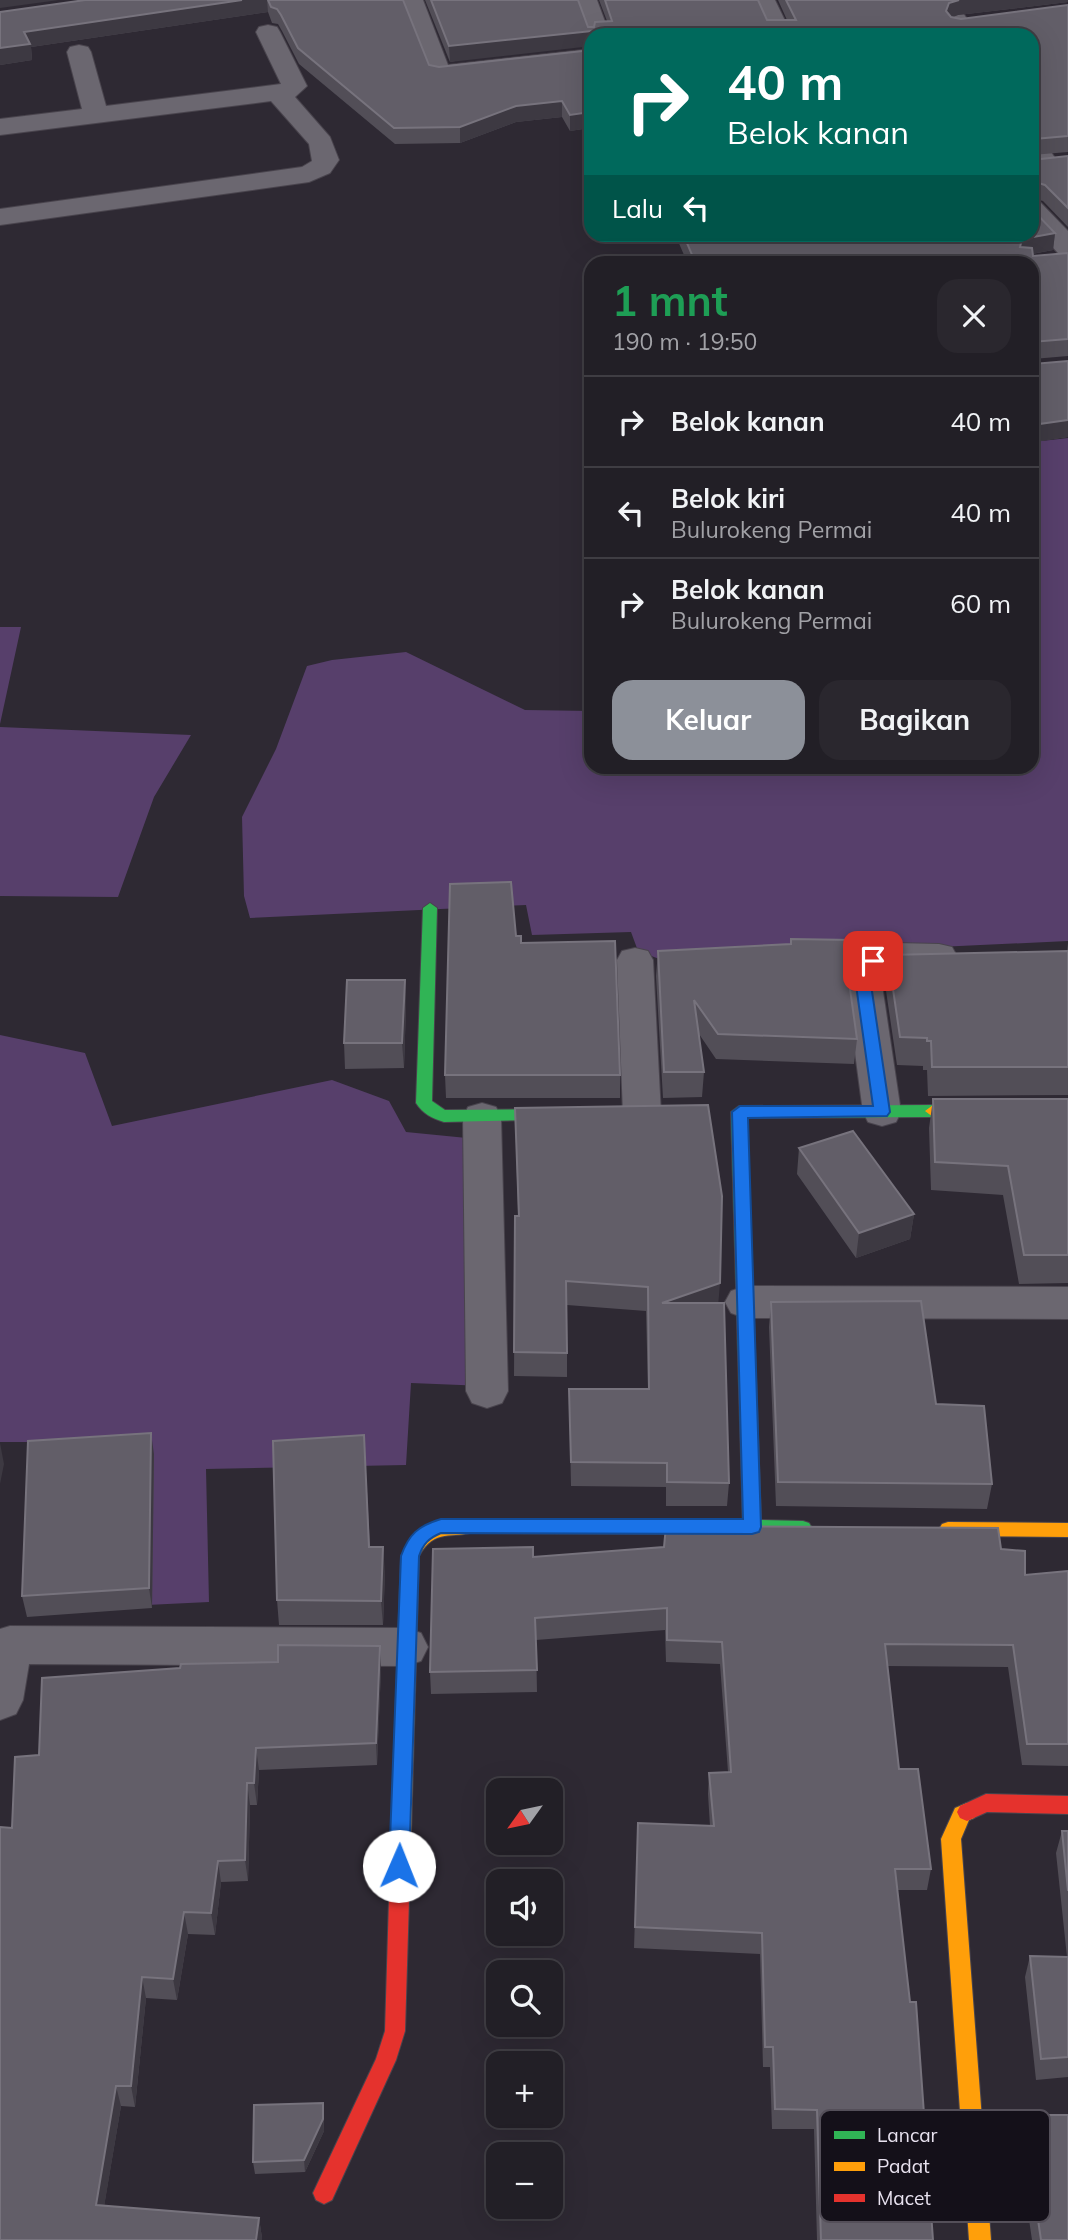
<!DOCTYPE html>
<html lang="id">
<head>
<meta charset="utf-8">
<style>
  :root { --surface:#221f26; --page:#2a272e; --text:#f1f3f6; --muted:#a2a2a7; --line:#3f3d43; --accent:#8c9099 }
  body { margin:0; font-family:Mulish,sans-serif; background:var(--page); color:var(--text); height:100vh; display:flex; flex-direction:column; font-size:26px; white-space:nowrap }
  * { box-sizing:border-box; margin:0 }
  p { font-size:23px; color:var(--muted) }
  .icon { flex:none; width:38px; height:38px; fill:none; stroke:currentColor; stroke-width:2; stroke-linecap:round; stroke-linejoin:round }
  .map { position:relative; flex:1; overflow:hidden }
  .details { position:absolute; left:584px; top:256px; width:455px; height:518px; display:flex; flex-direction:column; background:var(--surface); border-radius:21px; box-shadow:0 7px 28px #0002,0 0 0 2px var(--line) }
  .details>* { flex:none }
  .hud { position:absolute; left:584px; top:28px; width:455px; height:214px; border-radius:21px; box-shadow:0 7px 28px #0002,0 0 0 2px var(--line); background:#00695c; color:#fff; overflow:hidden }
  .needle { width:46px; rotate:237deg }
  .buttons { position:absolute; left:486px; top:1778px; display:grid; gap:14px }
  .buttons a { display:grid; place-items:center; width:77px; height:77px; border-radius:14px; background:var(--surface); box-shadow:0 7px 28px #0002,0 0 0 2px var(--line); font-size:35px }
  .pin { position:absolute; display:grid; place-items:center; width:60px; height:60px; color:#fff; margin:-30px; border-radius:14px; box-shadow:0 4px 10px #0006 }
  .me { position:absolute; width:77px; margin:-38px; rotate:1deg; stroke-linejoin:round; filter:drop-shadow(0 0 5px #0008) }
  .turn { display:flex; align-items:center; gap:24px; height:147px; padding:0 28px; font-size:32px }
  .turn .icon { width:91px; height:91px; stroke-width:2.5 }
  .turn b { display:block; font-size:49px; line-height:60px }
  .then { display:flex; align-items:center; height:66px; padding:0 28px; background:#0003; gap:14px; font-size:26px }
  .round { display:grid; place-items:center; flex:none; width:74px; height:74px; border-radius:21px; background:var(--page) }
  .head { display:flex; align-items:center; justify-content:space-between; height:119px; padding:0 28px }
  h1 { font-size:42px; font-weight:700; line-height:52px; color:#1e9e55 }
  .action { display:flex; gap:14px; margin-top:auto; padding:14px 28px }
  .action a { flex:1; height:80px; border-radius:21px; background:var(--accent); color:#fff; font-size:28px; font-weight:700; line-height:80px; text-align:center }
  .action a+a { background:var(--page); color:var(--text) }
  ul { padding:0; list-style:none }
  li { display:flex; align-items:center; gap:21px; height:91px; padding:0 28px; border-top:2px solid var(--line) }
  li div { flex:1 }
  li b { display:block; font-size:26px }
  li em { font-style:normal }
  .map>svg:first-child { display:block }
</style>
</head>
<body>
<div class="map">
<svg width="1068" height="2240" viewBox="0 0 1068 2240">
  <rect width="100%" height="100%" fill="#2e2933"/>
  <path fill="#573f6b" d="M1068,438V941L662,960L638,951L631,932L532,935L526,905L250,918L244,896L242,817L276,749L307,666L332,660L406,652L525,710L591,711L592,766H1032L1033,442Z
    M0,627H21L0,724Z
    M0,727L191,735L154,797L118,897L0,896Z
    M0,1035L85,1053L112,1126L332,1080L389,1101L406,1132L477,1139L485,1386L411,1383L406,1465L206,1469L209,1602L147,1605L140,1442H0Z"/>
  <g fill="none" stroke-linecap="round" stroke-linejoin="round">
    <g stroke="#49444d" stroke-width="2">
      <path id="street" d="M399,0H423L448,65L592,49V63L439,80L430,78Z
        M573,0H597L610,35H592V41L589,40Z
        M751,0H775L792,35H768Z
        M931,0H955L977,35H953Z
        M268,25L277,27L280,32L307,86L295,97L330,137L339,160L330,173L309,182L0,225V209L302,167L312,161L309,144L271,101L0,135V119L82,109L67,52L70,47L79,45L88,47L91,52L106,106L281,84L256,32L259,27Z
        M1032,134L1041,137L1059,164L1055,170L1046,172L1037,170L1032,163Z
        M1032,201L1041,203L1068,231V255L1058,253L1032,225Z
        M895,943L939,944L952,947L957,956L952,965C929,971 899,959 881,978L901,1112L896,1122L882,1126L868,1122L863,1112L845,978C858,955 870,949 895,943Z
        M635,948L648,951L653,960L661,1114L656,1124L642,1128L628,1124L623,1114L617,960L622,951Z
        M482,1103L496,1107L501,1117L508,1391L502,1403L487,1408L472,1403L466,1391L463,1117L468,1107Z
        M745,1286L1068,1287V1319L745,1318L731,1313L725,1302L731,1291Z
        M10,1626L405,1628L421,1633L428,1647L421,1661L405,1666L29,1664L23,1700L16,1714L0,1720V1629Z"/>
    </g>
    <g stroke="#49444d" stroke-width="2">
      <path id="fast" d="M430,903L437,908L432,1101L445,1110L566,1109L574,1115L572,1119L444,1122C432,1118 423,1114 416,1103L423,908Z
        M933,1105L941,1111L933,1117L747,1118L761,1520L803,1521L809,1523L812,1528L809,1533L803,1535L746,1532L743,1527L731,1112L739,1106Z
        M471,1519L719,1520L725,1522L728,1527L725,1532L719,1534L471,1533L465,1531L462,1526L465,1521Z"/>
    </g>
    <g stroke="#49444d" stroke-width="2">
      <path id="slow" d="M933,1105H1068V1117H933L925,1111Z
        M461,1519L477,1521L480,1526L477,1531C452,1540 435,1527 419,1556L411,1834L408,1840L401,1843L394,1840L391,1834L401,1556C414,1529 432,1520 461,1519Z
        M948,1522L1068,1523V1537L948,1536L942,1534L939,1529L942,1524Z
        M967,1803L974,1806L977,1812L974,1818L969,1820L961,1839L991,2240H969L941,1839L955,1808Z"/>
    </g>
    <g stroke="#49444d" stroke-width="2">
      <path id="jam" d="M986,1794L1068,1796V1814L987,1812L967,1821L960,1818L957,1812L960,1806Z
        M401,1825L408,1828L411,1834L405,2031L396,2060L332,2200L324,2204L316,2200L313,2193L376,2059L385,2031L391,1834L394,1828Z"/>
    </g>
    <use href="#street" fill="#6b6770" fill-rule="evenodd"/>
    <use href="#fast" fill="#30b455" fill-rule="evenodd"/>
    <use href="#slow" fill="#ff9f0a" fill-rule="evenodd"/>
    <use href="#jam" fill="#e5322d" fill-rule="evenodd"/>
  </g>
  <path fill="#524e57" d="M85,0H403L429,65L439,67L592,50V145L583,129L570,131L562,117L516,122L460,143L395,144L299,64L282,31L278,24L272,23L268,12L31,47L32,60L0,65V12Z
    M425,0H578L588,27H594L607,21L599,0H758L767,20H787L778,0H1068V2L958,15L953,17L961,19L1068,5V152L1032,155V35H592L450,62Z
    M1068,156V227L1043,201L1032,198V160Z
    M1055,233L1053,250L1032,254L1033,256L1068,253V356L1033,359V364L1068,361V437L1032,442V262H687L675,234H1032Z
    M516,936L521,943L620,1075V1098H446L445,1075Z
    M791,939L852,940L849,965L847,969L857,1039L854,1064L716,1059L699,1034L704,1072L702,1097L663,1098L656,976L658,951L791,944Z
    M1068,943V1095L928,1096L927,1070H923V1066L897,1065L885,984L888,955L1067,952Z
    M405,980L406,1005L404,1068L345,1069L344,1043Z
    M933,1099H1068V1283L1019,1284L1003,1195L931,1190L929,1128Z
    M515,1108L718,1303L729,1483L727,1506H666V1487L571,1486L569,1389H648L646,1311L567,1305V1377L514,1376L515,1216H518Z
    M799,1148L914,1214L910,1239L856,1258L797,1174Z
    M771,1302L936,1404L992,1484L987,1509L776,1506L769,1327Z
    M364,1435L370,1547L385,1572L383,1625H279L277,1600Z
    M154,1454L152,1608L27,1617L22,1596Z
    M1001,1549L1025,1575L1068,1571V1766L1022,1765L1008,1667L887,1666L899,1769L931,1869L927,1890H897L933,2240H817L814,2129H772L770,2067H763L760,1954L634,1948L638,1823L710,1826L708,1794L709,1773L728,1772L720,1664L666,1662L665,1630L536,1640L537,1692L431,1694L430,1672L533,1557Z
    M381,1669L377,1765L259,1770L257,1805H250L248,1881L221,1882L215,1935L188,1934L177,2000L146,1998L135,2107L121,2106L104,2206L259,2218L262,2238L0,2240L12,1828L39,1755Z
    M1062,1831H1068V2077L1036,2080L1025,1977L1030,1956L1067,1957L1056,1853Z
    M324,2115V2131L305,2172L255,2174L253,2162Z
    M1048,2115L1068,2240H1032L1019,2151L1025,2131H1043Z"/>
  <path fill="#3d3942" d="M0,0H59L0,8Z
    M242,0H267L268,12L31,47L32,60L0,65V48L24,32Z
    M959,0H1068V2L958,15L948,19L946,11L949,3Z
    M592,31V46L450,62L449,46Z
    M562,101V117L516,122L460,143V127L516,106Z
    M583,113V129L570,131V115Z
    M1035,182L1033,198L1032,184Z
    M1055,233L1053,250L1020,256V247L1022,239Z
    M1068,420V437L1032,442V425Z
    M852,940L849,965L842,978L845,953Z
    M405,980L406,1005L404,1068L402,1043Z
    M914,1214L910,1239L856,1258L859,1233Z
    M720,1283L718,1307L662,1303Z
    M151,1433L154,1454L152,1608L149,1588Z
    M0,1443L4,1464L0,1484Z
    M383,1547L385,1572L383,1625L381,1601Z
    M380,1646L381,1669L377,1765L376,1743Z
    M256,1748L259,1770L257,1805L254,1783Z
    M247,1783L250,1805L248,1881L245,1860Z
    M218,1861L221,1882L215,1935L211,1913Z
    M184,1912L188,1934L177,2000L173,1979Z
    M142,1977L146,1998L135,2107L131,2086Z
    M116,2086L121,2106L101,2225L96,2205Z
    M323,2103L324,2131L305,2172L304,2160Z
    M259,2218L262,2238V2240H256Z"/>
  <path fill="#625e68" stroke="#77737d" stroke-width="2" d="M85,0H242L24,32L30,44L0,48V12Z
    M268,0H403L429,65L439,67L592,50V128L583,113L570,115L562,101L516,106L460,127L394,128L298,48L281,15L277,9L271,7Z
    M431,0H578L588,27H594L595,22L612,21L605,0H758L767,20H796L786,0H959L949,3L946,11L951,17L961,19L1068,5V136L1034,139L1032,141V35H595V33L592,31L449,46Z
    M1068,156V208L1045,185L1035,182L1032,184V160Z
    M1032,209L1055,233L1022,239L1020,247L1032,248L1033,256L1068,253V339L1032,342V262H697L693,257L683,234H1032Z
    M1032,347L1033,364L1068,361V420L1032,425Z
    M511,882L516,936H521V943L615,941L620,1075H445L450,884Z
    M791,939L852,940L845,953L857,1039L718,1034L694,1000L704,1072H664L658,951L791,944Z
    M1068,951V1067H932L931,1041H927V1038L900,1037L888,955Z
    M347,980H405L402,1043H344Z
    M933,1099H1068V1255H1024L1008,1166L935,1162Z
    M708,1105L722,1196L720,1283L662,1303H724L729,1483L667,1482V1463L571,1462L569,1389H649L648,1287L566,1281L567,1353L514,1352L515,1216H519L515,1108Z
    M853,1131L914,1214L859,1233L799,1148Z
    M921,1301L936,1404L984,1406L992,1484L778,1482L771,1302Z
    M151,1433L149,1588L22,1596L28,1441Z
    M364,1435L369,1547H383L381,1601L277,1600L273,1441Z
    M666,1526L998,1528L1001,1549L1025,1551V1575L1068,1571V1744H1027L1013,1645L885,1644L899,1769H918L931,1869H895L910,2002H916L933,2240H821L817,2110L775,2109L773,2047H765L762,1933L635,1927L638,1823L714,1826L709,1773L731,1772L722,1642L667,1640V1608L535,1618L537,1670L430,1672L433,1549L533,1547V1557L664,1547Z
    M278,1645L380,1646L376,1743L256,1748L254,1783H247L245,1860L218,1861L211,1913L184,1912L173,1979L142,1977L131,2086H116L96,2205L259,2218L256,2240H0V1827L12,1828L15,1757L39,1755L42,1678L180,1668L181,1664L278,1662Z
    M1062,1831H1068V1891Z
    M1030,1956L1068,1957V2057L1041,2059Z
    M323,2103V2119L304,2160L253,2162L254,2105Z
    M1048,2115H1068V2240H1041L1025,2131H1050Z"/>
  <path fill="#1a73e8" stroke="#114b97" stroke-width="2" d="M873,956L880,961L870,978L890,1112L887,1116L748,1118L761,1527L759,1532L752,1534L441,1533C429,1538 423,1544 419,1556L409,1866L406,1873L399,1875L392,1873L389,1866L401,1556C409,1534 418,1526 441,1519H743L732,1112L740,1106H873L855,978L861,964Z"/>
  <rect x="820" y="2110" width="230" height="112" rx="10" fill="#141019" stroke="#544f59" stroke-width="2"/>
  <rect x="834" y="2131" width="31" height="8" fill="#30b455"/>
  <rect x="834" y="2162" width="31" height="9" fill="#ff9f0a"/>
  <rect x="834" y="2194" width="31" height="8" fill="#e5322d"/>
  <g font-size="19" fill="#e8e2ef">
    <text x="877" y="2142">Lancar</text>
    <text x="877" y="2173">Padat</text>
    <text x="877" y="2205">Macet</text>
  </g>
</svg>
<div class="buttons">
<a><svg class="needle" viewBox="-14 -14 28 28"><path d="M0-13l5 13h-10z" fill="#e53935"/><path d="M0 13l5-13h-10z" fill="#a2a2a7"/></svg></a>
<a><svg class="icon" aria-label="sound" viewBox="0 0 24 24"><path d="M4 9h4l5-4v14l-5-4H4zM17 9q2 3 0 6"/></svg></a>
<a><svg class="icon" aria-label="search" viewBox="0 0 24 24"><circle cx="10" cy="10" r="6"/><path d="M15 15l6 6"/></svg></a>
<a>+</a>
<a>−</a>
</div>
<div class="pin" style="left:873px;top:961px;background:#d93025"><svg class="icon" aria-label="arrive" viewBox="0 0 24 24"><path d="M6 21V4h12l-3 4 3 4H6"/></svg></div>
<svg class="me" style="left:399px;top:1866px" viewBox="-20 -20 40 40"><circle r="19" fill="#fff"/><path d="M0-13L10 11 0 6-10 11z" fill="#1a73e8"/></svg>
<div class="hud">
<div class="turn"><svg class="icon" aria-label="right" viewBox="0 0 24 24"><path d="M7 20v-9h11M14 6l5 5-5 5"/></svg><div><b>40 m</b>Belok kanan</div></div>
<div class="then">Lalu<svg class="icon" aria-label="left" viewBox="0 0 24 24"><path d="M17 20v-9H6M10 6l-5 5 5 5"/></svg></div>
</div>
<section class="details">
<div class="head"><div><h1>1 mnt</h1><p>190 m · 19:50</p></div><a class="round"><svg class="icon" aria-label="close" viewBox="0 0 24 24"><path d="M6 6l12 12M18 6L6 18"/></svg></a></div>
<ul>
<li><svg class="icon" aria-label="right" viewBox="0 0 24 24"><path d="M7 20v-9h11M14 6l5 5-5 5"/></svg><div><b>Belok kanan</b></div><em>40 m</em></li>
<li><svg class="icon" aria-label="left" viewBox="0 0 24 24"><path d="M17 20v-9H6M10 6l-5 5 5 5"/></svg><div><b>Belok kiri</b><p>Bulurokeng Permai</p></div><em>40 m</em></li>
<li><svg class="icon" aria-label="right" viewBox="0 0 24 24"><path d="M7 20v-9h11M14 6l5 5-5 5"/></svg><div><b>Belok kanan</b><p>Bulurokeng Permai</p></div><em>60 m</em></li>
</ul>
<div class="action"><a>Keluar</a><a>Bagikan</a></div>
</section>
</div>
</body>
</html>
